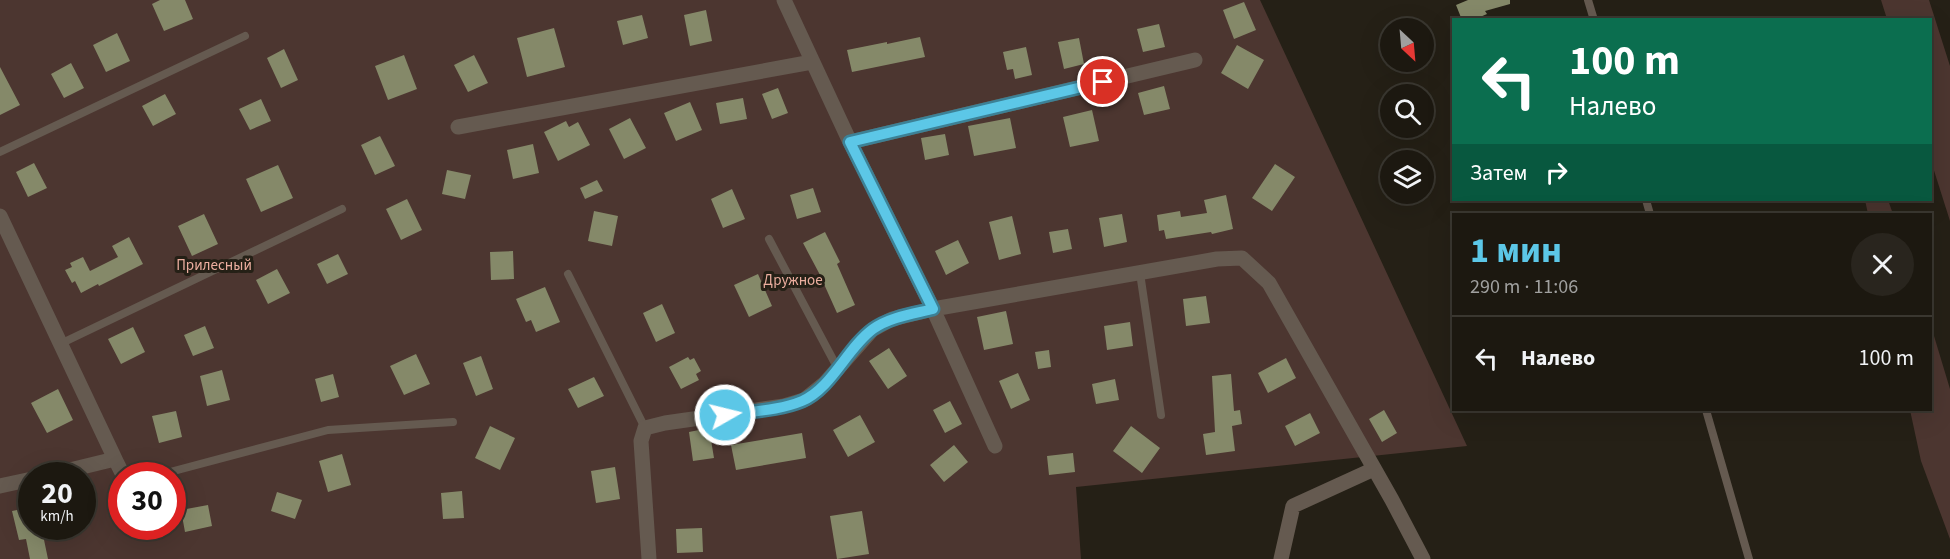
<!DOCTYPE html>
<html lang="ru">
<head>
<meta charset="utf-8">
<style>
  :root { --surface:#1c1810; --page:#29251e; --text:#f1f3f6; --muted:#a0a09f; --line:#3a3730; --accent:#5cc7e7 }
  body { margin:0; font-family:"Source Sans 3",sans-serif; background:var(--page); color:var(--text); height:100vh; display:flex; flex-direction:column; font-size:22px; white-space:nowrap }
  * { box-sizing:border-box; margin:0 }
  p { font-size:20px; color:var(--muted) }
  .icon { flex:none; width:33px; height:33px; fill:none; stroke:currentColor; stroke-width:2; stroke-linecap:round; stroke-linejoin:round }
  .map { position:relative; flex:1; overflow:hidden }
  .details { position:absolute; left:1452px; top:213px; width:480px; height:198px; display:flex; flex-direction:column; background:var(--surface); border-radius:0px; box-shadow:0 6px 24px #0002,0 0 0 2px var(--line) }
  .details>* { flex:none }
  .top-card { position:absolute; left:1452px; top:18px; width:480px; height:183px; border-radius:0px; box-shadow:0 6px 24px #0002,0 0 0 2px var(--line); background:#0b6e4f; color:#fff; overflow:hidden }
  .needle { width:39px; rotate:154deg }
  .tools { position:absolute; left:1380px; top:18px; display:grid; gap:12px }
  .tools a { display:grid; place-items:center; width:54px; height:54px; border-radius:50%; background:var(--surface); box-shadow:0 6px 24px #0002,0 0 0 2px var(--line); font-size:30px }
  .speed { position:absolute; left:18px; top:462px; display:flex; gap:12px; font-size:30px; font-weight:700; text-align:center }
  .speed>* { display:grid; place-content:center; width:78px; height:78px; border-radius:50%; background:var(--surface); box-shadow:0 6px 24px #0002,0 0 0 2px var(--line); line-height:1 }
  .speed small { font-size:15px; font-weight:400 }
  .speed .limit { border:9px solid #d22; background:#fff; color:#111 }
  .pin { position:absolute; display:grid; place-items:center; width:51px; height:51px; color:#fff; margin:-26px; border:3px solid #fff; border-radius:50%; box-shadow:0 2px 6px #0007 }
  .me { position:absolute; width:66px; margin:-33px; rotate:82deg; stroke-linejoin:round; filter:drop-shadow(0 0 4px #0008) }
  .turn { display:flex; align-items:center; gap:21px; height:126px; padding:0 18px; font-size:27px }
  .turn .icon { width:78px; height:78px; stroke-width:2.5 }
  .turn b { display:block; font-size:42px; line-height:51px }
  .then { display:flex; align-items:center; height:57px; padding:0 18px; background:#0003; gap:12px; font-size:22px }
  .round { display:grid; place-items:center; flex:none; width:63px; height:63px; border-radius:32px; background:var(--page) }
  .overview { display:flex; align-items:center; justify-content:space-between; height:102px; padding:0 18px }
  h1 { font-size:36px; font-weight:700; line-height:45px; color:var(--accent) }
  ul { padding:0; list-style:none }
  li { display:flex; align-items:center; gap:18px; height:84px; padding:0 18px; border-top:2px solid var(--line) }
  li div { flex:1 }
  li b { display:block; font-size:22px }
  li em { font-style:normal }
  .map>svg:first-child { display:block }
</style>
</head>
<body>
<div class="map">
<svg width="1950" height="559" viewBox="0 0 1950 559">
  <rect width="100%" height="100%" fill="#252016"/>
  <path fill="#4c3630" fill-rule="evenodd" d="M0,0H1260L1467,446L1076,487L1081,559H0ZM32,476H82V526H32ZM122,476H172V526H122Z
    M1881,0H1929L1950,66V221L1931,161L1930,20L1887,19Z
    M1865,200H1888L1893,214H1868Z
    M1931,326L1950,389V539L1921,461L1910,410H1930Z"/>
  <path fill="#858969" d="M160,0H185L193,19L164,31L152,4Z
    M1468,0H1510V4L1485,11L1487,14L1473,20H1462L1456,5Z
    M1244,2L1256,30L1234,39L1223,10Z
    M706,10L712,41L690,46L684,15Z
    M642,15L648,38L623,45L617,21Z
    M1159,24L1165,47L1143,52L1137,29Z
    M554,28L565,67L527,77L517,38Z
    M117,33L130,61L106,72L93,45Z
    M920,37L925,57L852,72L847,50L887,42V44Z
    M1079,38L1084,64L1064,69L1058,42Z
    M1237,45L1264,60L1248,89L1221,73Z
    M1026,47L1032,75L1015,79L1013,69L1007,70L1003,52Z
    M284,49L298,80L281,88L267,58Z
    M404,55L417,89L388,100L375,66Z
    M474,55L488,83L468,92L454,65Z
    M71,63L84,88L64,98L51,74Z
    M0,67L20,105L0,115Z
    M1164,86L1170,109L1144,115L1138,93Z
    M778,88L788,113L772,119L762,94Z
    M165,94L176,114L153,126L142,106Z
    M743,98L747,119L720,124L716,103Z
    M261,99L271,121L250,130L239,109Z
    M690,102L702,130L676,141L664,113Z
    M1092,110L1099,141L1070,147L1063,117Z
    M630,118L646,148L624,159L609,129Z
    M1010,118L1016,148L974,156L968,126Z
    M566,121L569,127L578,122L590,145L558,161L544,132Z
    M945,134L949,155L925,160L921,138Z
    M380,136L395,166L375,175L361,145Z
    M533,144L539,173L513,179L507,150Z
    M34,163L47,188L28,197L16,172Z
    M1275,164L1295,177L1272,211L1252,198Z
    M278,165L293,198L261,212L246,179Z
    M447,170L471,175L465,199L442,194Z
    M597,180L603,191L585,199L580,188Z
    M813,188L821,212L797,219L790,195Z
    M732,189L745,219L723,228L711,199Z
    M1226,195L1233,229L1212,234L1211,232L1166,239L1164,230L1159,231L1157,215L1180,211L1181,217L1207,213L1204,200Z
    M407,199L422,230L401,240L386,209Z
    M594,211L618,216L612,246L588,241Z
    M204,214L218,244L192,256L178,226Z
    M1122,214L1127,242L1104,247L1099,218Z
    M1012,216L1021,254L999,260L989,222Z
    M1068,229L1072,249L1053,253L1049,232Z
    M825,232L840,262L837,264L855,305L837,313L819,273L803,243Z
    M129,237L143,264L99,286L98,284L81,293L75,281L72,283L65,270L72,267L70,263L83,257L90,271L118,257L112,246Z
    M958,240L969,263L946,275L935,251Z
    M513,251L514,279L491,280L490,252Z
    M338,254L348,274L327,284L317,264Z
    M277,269L290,293L268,304L256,280Z
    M758,274L772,306L749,317L734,285Z
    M545,287L560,322L536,332L531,320L526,322L516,299Z
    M1206,296L1210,323L1186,326L1183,299Z
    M662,304L675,333L656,342L643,313Z
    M1006,311L1013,344L984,350L977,317Z
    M1130,322L1133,346L1107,350L1104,326Z
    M205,326L214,348L193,356L184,335Z
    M133,327L145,352L121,364L108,339Z
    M889,348L907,376L888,389L869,361Z
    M1049,350L1051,367L1038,369L1035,352Z
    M416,354L430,384L404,395L390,366Z
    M481,356L493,389L476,396L463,363Z
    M688,357L690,360L694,358L701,371L696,374L699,380L681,389L669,367Z
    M1286,358L1296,378L1268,393L1258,373Z
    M222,370L230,400L207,406L200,376Z
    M1018,373L1030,400L1011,409L999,381Z
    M333,374L339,397L321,402L315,379Z
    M1231,374L1234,411L1240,410L1242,424L1232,426L1235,451L1206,455L1203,434L1215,432L1212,376Z
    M594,377L604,396L578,408L568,389Z
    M1115,379L1119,400L1096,404L1092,384Z
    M58,389L73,420L47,433L31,403Z
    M950,401L962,424L945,433L933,410Z
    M1384,410L1397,433L1382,442L1369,419Z
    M176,411L182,437L159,443L152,416Z
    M1310,413L1320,433L1295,446L1285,426Z
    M860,415L875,442L848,457L833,430Z
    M490,426L515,438L500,470L475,458Z
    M1131,426L1160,448L1142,473L1113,451Z
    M709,428L714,458L693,461L689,432Z
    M802,433L806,458L736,470L731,445Z
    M954,445L968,462L944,482L930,465Z
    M1073,453L1075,472L1049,475L1047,456Z
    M342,454L351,485L328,492L319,461Z
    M615,467L620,499L596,503L591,471Z
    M462,491L464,518L443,519L441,493Z
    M277,492L302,500L295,519L271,511Z
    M208,505L212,526L185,532L181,510Z
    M32,507V526H56V531L43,535L48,559H30L26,539L19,540L12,511Z
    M862,511L869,554L837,559L830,516Z
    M702,528L703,552L677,553L676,529Z"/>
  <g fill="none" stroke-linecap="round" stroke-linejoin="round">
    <path stroke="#655a50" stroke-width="8" d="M1588,0L1594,20
      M0,152L245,36
      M1646,200L1650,214
      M769,239L838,369
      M1140,273L1161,415
      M568,274L645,428
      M60,344L342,209
      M1706,410L1749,559
      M155,476L328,430L453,422"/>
    <path stroke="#655a50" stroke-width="15" d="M784,0L850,142L933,309L995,446
      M458,127L812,62
      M850,142L1195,60
      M0,216L115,459
      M45,476L115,459L122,473L127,476
      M0,486L32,479
      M649,559L641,441L645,428L665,423L784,406L804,400L825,383L872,330L892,319L933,309L1217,259L1242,258L1269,283L1392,500L1423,559
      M1281,559L1293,506L1374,469"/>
  </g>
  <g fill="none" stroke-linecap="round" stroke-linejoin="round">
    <g stroke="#3c8196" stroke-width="15">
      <path id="route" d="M725,415C750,411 778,411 802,401C832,388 847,348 873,329C890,317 913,314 933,309L850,142L1103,82"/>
    </g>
    <use href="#route" stroke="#5cc7e7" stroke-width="10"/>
  </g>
  <g text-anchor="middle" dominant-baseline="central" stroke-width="6" stroke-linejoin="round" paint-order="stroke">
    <g font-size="15" fill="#ecae9f" stroke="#252016">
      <text x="214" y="265">Прилесный</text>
      <text x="793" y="280">Дружное</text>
    </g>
  </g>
</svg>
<div class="tools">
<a><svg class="needle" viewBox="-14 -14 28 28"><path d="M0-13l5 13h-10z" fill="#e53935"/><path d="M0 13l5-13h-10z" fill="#a0a09f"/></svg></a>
<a><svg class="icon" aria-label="search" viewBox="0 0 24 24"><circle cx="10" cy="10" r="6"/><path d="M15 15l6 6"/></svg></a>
<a><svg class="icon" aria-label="layers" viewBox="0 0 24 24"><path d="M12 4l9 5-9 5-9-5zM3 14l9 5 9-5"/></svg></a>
</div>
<div class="speed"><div>20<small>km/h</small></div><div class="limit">30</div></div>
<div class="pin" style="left:1103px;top:82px;background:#d93025"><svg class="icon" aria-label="arrive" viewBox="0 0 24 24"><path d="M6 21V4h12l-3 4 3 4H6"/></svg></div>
<svg class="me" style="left:725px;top:415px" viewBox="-20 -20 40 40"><circle r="17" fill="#5cc7e7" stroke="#fff" stroke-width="3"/><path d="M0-11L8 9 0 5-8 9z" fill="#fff"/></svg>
<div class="top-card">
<div class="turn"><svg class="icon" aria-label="left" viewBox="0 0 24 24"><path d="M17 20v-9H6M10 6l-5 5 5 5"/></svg><div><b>100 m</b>Налево</div></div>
<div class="then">Затем<svg class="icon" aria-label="right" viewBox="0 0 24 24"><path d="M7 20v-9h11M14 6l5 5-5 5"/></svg></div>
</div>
<section class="details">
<div class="overview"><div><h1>1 мин</h1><p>290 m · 11:06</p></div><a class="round"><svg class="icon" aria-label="close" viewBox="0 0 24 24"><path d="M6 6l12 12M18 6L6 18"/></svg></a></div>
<ul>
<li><svg class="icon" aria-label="left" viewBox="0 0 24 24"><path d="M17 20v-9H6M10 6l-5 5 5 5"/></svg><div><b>Налево</b></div><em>100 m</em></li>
</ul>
</section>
</div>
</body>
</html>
